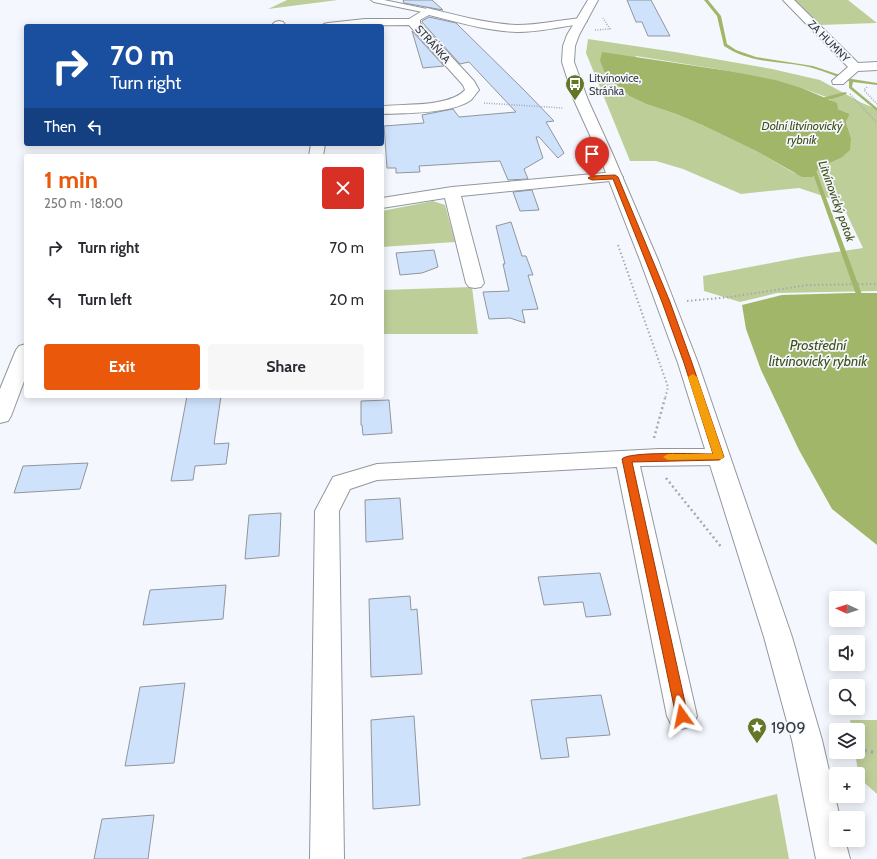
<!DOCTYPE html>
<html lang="en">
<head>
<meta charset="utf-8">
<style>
  :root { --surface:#fff; --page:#f7f7f7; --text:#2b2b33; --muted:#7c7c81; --accent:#ea580c }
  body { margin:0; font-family:Cabin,sans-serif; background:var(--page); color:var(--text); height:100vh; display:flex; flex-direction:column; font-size:15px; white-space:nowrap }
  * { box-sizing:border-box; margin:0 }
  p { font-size:13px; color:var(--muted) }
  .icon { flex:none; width:22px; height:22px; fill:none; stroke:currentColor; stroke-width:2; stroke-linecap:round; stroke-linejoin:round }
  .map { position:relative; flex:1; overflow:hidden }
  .panel { position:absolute; left:24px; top:154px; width:360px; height:244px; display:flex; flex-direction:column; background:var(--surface); border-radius:4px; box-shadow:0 2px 10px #0003 }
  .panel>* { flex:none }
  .guide { position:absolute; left:24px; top:24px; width:360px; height:122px; border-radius:4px; box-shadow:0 2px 10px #0003; background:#1a4fa0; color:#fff; overflow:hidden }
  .needle { width:26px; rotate:273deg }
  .fabs { position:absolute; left:829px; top:591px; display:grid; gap:8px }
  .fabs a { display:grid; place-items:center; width:36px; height:36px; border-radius:4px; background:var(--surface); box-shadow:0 2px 10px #0003; font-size:20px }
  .pin { position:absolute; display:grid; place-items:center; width:34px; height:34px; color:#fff; margin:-41px -17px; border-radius:50% 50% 50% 0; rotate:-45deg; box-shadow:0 0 4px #0007 }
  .pin .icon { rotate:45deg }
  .me { position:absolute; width:44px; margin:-22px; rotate:348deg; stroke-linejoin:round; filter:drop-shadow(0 0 3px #0008) }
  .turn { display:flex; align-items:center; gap:14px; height:84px; padding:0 20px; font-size:18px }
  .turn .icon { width:52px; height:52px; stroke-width:2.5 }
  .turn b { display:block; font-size:28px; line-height:34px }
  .then { display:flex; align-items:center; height:38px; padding:0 20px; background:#0003; gap:8px; font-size:15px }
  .round { display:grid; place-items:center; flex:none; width:42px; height:42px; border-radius:4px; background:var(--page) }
  .summary { display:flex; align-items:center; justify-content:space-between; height:68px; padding:0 20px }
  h1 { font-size:24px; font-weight:800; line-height:30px; color:var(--accent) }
  .cta { display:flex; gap:8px; margin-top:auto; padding:8px 20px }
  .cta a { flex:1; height:46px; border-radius:4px; background:var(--accent); color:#fff; font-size:16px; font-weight:800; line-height:46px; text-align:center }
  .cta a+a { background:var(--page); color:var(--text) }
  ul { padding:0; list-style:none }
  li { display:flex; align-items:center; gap:12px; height:52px; padding:0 20px }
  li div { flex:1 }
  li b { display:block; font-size:15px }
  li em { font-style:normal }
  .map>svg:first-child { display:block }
</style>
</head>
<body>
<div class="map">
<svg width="877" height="859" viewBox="0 0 877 859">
  <rect width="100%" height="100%" fill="#f4f8fe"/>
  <path fill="#bece99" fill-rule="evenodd" d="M287,0H338L268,9Z
    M794,0H848L877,23L820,25Z
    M588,39L675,52L772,69L820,80L862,103L877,109V291L777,293L740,302L704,291L703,276L802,257L863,248L841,202L799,188L741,194L683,169L656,161H630L586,53ZM636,56L729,71L802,88L829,98L838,109L850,114L846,122L851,138L841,158L819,168L813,177L794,173L758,152L702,125L676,114L646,104L629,96L622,88Z
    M433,201L445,205L455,242L382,247V211Z
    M472,287L478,334H382V290Z
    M850,720H877V794L859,778L855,752H858V730H852Z
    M777,794L789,859H521L522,858Z"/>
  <path fill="#a2b669" d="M602,52L729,71L775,80L802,88L837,103L838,109L850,114L846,122L851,138L850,150L841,158L819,168L813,177H802L758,152L702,125L676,114L646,104L629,96L622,88L608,80L600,61Z
    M851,293H877V545L832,509L799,450L761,370L746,329L742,305L782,295Z"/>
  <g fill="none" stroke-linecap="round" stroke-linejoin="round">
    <path fill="#a2b669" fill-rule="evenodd" d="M704,0H708L721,16L727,44L736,50L756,57L813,66L852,79L877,83V85L853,82L852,87L877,108V111L849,88V81C834,76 820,69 804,66C775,61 750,63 724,46L717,16Z
      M845,92L847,93L846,94C838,97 826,102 818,99Z
      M810,164L814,165L864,300L863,301H859L858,300L810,165Z"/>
  </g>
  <path fill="#cfe2fc" stroke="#91959c" d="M403,0H432L443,10L404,3Z
    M627,0H651L670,36H648L642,22H636Z
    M429,17L456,23L525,91L554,121L546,122L564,153L558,158L539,137H536L543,158L524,169L528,179L508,180L500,161L419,166L420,172L396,173V168H387L384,126L424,123L422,115L453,109L459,117L516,112L469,62L460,64L422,22V21Z
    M412,31L444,66L423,68Z
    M532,190L539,210L520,211L513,192Z
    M511,222L522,256H526L533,275H528L538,309L522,310L525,323L510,318L489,319L483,292L509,291L503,264H505L496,226Z
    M434,250L438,267L422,273L400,275L396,253Z
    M187,396H221L214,444L229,443L226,464L195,466L193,480L171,481Z
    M389,400L392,433L363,435L362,425H361V401Z
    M88,463L80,489L14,493L23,466Z
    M400,498L403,539L366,542L365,500Z
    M281,513L279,556L245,559L249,515Z
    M600,573L611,615L586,617L583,602L544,605L538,577Z
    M226,585L223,619L143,625L150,590Z
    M410,596L411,610L417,609L422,674L371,677L369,599Z
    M185,683L174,763L125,766L140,687Z
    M601,695L610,735L566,738L569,757L541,759L531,700Z
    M414,716L420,805L373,809L371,720Z
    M154,815L148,859H94L102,819Z"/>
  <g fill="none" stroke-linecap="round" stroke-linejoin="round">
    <g stroke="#92979e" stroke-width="2">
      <path id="service" d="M371,0H384L427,9L431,11L427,13L374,2Z"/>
    </g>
    <g stroke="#92979e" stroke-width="2">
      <path id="minor" d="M783,0H794L858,63L877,62V70L858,71L843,84H833L832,81L848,67Z
        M427,8C457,15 487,24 517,25C539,25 560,20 581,18L585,19L587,21L585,23L581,24C560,27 538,32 517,32C487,31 457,22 429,15L420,20V23L474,81L479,90C476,93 474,97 471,100C452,114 405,113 382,114V106C404,104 450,107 465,90L463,85L409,25L322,26L324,24L328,23L365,19H409Z
        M279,21L283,22L286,26H274L273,24L275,22Z
        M311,144H325L323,156H309Z
        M615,172L620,174L623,177L620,180L461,196L484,283L481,287L475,288L469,287L466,283L445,198L382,208V198L452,187Z
        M26,344V376L11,416L8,421L0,423V389L16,350L19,346Z
        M659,449H719L727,451L730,457L727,463L719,465L640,466L697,716L692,726L682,729L672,726L667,716L617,467L377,480L350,489L339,511L344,859H310L315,511L333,477L377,464Z"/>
    </g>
    <g stroke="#92979e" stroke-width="2">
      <path id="tertiary" d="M588,0H598L579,35L575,46L574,62L588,100L613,155L658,260L698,363L792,637L822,740L840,818H836V840H845L850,859H816L792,740L764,637L678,363L640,260L599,155L574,100L562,62L563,46L567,35Z"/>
    </g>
    <path stroke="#a6a9ae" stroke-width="1.5" stroke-dasharray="1 1.5" stroke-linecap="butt" d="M595,30L610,29L603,18
      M867,87L864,90L877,104
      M850,94L877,123
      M484,103L563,108"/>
    <path stroke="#a6a9ae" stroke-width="2" stroke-dasharray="1.5 2.5" stroke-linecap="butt" d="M618,245L668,387L665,399
      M687,301L730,297L808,285L877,284"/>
    <path stroke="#a6a9ae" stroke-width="2.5" stroke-dasharray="2 3" stroke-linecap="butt" d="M654,438L665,398
      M666,478L722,548"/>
    <path stroke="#a6a9ae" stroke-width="3.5" stroke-dasharray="2.5 4" stroke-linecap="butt" d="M858,749L877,753"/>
    <use href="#service" fill="#fff" fill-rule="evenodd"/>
    <use href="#minor" fill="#fff" fill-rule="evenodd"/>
    <use href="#tertiary" fill="#fff" fill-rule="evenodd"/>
  </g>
  <path fill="#ea580c" stroke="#983908" d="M615,175L618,177L670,302L692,363L724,457L719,460L632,462L688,716L687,720L682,721L678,720L676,716L622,459C628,451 700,454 713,454L684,363L662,302L613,179L592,180L588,178L592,176Z"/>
  <path fill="#f59e0b" d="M693,374L697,377L724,457L722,459L668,460L663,457L668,454H713L688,377Z"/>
  <defs>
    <g id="bus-pin" transform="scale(1)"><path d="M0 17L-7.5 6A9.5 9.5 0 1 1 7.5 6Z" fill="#647726" stroke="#f4f8fe"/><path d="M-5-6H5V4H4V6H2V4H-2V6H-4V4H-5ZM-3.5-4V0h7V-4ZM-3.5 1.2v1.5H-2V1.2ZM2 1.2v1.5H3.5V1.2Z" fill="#fff"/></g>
    <g id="sight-pin" transform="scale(1)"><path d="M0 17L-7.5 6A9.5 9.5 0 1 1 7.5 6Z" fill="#647726" stroke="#f4f8fe"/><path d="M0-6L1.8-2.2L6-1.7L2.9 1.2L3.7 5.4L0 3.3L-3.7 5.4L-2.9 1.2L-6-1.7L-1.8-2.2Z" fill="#fff"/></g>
  </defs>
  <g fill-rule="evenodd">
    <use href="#bus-pin" x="575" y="84"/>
    <use href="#sight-pin" x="757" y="727"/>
  </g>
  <g text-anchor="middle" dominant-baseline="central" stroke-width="3.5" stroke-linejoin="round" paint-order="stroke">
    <g font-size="11" fill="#35373a" stroke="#f4f8fe">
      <text transform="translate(829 41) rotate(45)">ZA HUMNY</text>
      <text transform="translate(433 44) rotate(48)">STRÁŇKA</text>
    </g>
    <g font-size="11" fill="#35373a" stroke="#f4f8fe" text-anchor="start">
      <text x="589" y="78">Litvínovice,<tspan x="589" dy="13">Stráňka</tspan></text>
    </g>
    <g font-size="12" font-style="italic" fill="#424f17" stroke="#f4f8fe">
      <text x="802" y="125">Dolní litvínovický<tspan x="802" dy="14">rybník</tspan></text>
      <text transform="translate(837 201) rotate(70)">Litvínovický potok</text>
    </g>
    <g font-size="14" font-style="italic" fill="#424f17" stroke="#f4f8fe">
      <text x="818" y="345">Prostřední<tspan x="818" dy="16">litvínovický rybník</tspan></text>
    </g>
    <g font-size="16" fill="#35373a" stroke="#f4f8fe" text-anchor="start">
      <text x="771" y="727">1909</text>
    </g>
  </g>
</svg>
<div class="fabs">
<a><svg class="needle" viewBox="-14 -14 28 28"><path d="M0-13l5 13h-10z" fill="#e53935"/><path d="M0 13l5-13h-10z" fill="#7c7c81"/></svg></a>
<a><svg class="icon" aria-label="sound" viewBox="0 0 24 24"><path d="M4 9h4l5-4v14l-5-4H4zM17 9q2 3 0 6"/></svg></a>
<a><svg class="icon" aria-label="search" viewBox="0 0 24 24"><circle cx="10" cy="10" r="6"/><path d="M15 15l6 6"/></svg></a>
<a><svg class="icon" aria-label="layers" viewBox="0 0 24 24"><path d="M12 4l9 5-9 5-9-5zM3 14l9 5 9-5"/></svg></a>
<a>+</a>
<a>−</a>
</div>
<div class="pin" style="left:592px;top:178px;background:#d93025"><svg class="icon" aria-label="arrive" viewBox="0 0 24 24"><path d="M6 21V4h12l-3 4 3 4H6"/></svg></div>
<svg class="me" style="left:682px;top:716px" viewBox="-20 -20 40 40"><path d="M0-17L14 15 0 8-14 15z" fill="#ea580c" stroke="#fff" stroke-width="4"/></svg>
<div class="guide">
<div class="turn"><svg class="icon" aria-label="right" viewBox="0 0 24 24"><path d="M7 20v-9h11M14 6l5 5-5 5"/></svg><div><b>70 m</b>Turn right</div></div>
<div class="then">Then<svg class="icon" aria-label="left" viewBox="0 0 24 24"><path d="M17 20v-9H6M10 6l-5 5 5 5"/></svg></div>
</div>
<section class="panel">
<div class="summary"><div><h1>1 min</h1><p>250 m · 18:00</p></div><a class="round" style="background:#d93025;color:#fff"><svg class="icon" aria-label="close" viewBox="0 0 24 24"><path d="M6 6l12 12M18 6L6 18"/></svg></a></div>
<ul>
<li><svg class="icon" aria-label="right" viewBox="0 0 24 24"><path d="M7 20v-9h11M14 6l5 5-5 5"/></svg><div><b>Turn right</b></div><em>70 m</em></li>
<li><svg class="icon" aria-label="left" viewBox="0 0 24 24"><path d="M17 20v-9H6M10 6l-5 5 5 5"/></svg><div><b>Turn left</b></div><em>20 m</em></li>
</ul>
<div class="cta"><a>Exit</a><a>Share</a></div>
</section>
</div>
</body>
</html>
